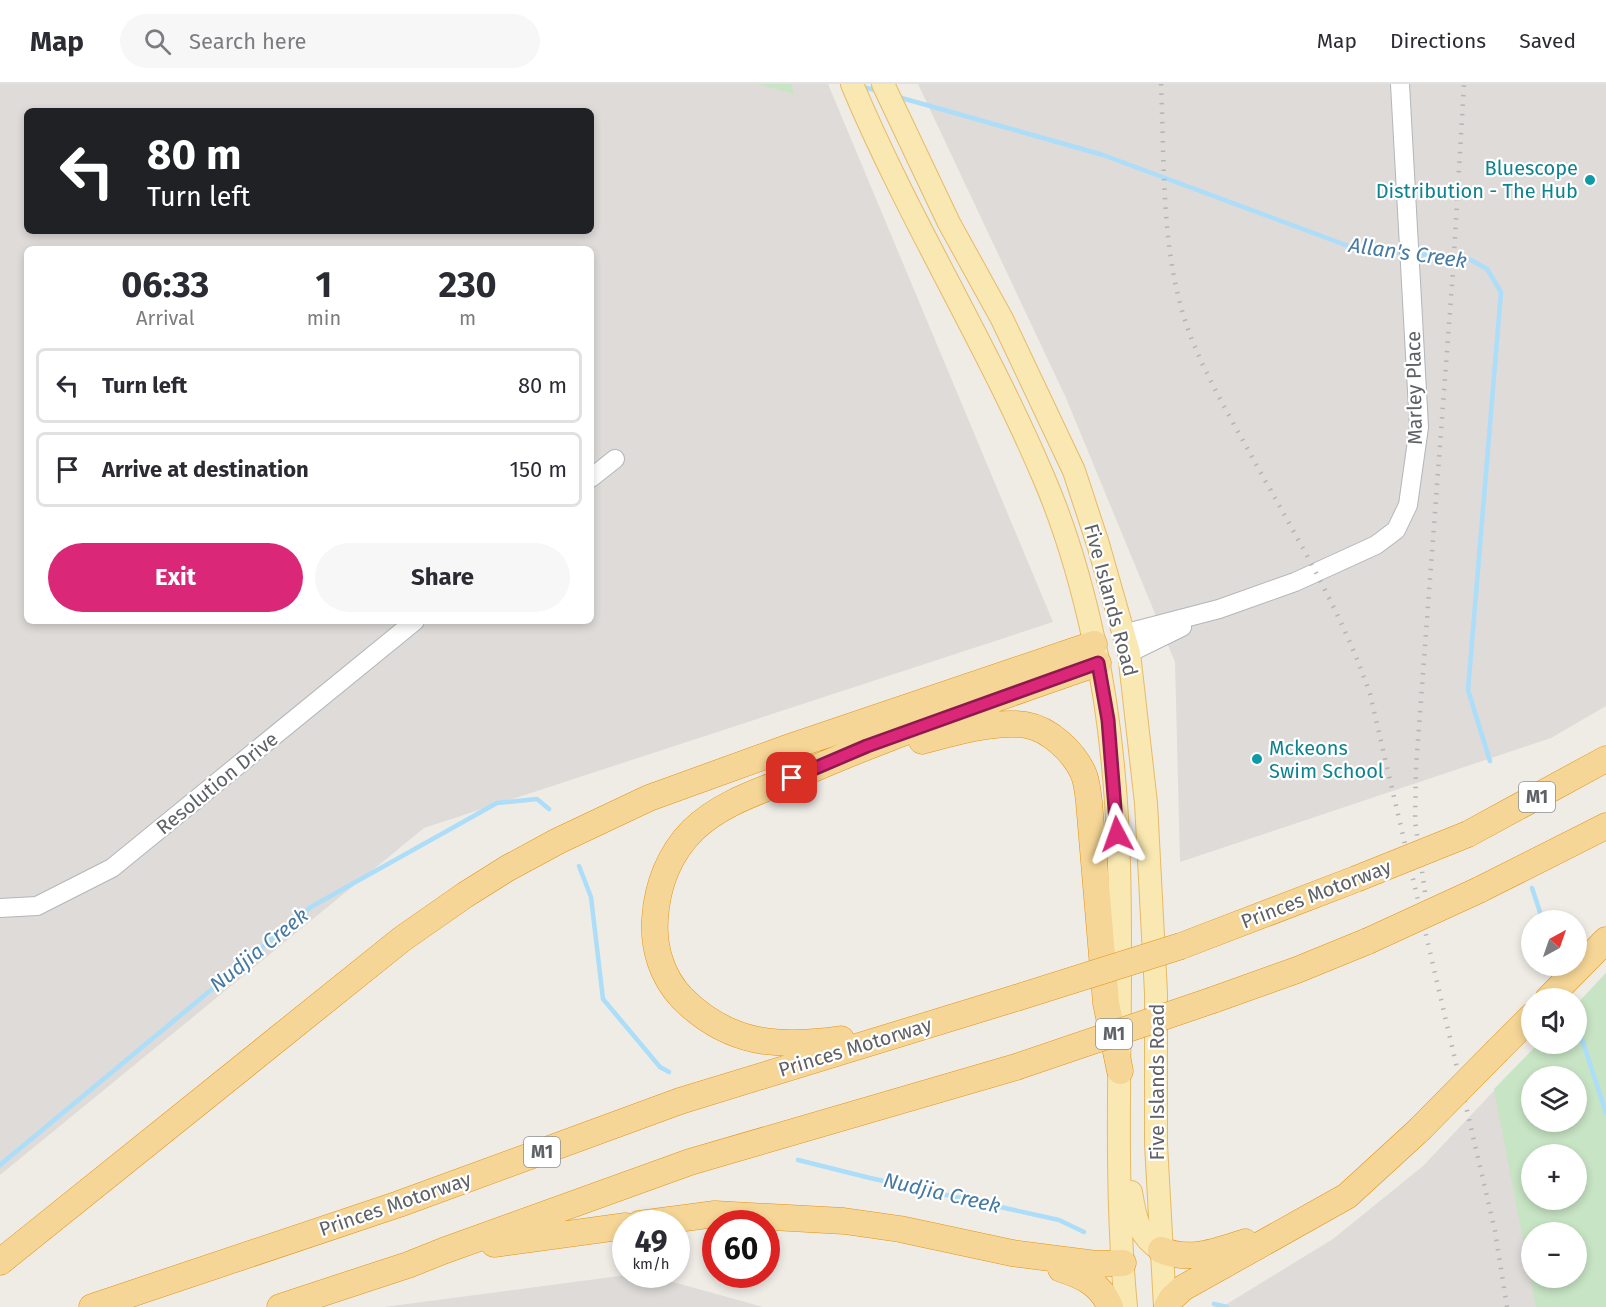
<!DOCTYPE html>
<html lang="en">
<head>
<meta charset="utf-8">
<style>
  :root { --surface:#fff; --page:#f7f7f7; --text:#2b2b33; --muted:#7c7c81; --line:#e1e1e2; --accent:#db2777 }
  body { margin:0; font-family:"Fira Sans",sans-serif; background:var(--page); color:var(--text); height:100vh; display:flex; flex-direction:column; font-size:22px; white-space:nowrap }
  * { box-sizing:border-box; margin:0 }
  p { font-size:20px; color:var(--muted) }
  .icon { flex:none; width:33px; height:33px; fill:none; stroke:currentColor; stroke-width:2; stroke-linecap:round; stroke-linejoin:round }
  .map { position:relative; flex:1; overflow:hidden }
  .panel { position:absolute; left:24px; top:162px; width:570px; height:378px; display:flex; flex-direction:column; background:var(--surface); border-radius:9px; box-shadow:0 3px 9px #0003 }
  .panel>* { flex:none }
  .top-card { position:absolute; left:24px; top:24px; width:570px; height:126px; border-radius:9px; box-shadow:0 3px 9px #0003; background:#202124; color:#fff; overflow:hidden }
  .needle { width:39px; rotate:40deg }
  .tools { position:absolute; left:1521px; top:826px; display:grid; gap:12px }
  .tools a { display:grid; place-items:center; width:66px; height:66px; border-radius:50%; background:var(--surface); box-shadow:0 3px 9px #0003; font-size:30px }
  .speed { position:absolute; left:612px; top:1126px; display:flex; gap:12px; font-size:30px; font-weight:700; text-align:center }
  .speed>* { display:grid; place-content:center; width:78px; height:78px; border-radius:50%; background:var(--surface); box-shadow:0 3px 9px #0003; line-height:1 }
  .speed small { font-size:15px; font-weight:400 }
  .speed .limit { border:9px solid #d22; background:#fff; color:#111 }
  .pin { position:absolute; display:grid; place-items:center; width:51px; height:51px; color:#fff; margin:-26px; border-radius:12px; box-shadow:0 3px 9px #0006 }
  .me { position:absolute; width:66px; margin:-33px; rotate:356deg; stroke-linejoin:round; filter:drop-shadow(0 0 4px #0008) }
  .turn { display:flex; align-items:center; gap:21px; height:126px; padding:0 24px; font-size:27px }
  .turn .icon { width:78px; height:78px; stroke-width:2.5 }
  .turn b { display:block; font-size:42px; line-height:51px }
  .eta { display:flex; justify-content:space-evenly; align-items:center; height:102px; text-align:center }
  .eta b { font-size:36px; font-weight:700; line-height:42px }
  .action { display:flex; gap:12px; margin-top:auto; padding:12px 24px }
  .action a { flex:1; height:69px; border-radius:36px; background:var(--accent); color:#fff; font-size:24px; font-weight:700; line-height:69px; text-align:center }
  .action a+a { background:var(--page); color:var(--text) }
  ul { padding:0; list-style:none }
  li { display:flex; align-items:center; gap:18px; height:75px; margin:0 12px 9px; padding:0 12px; border:3px solid var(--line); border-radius:9px }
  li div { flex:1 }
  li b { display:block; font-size:22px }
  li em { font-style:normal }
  header { display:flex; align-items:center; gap:36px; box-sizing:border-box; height:84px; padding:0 30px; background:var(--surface); border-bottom:2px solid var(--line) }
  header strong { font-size:28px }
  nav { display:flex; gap:33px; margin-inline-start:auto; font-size:21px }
  .search { width:420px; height:54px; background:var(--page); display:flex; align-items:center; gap:15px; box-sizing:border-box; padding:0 21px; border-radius:33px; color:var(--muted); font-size:22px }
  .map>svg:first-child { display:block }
</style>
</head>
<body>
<header>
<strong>Map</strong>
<div class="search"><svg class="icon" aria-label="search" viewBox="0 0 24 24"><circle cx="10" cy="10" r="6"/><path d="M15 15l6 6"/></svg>Search here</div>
<nav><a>Map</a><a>Directions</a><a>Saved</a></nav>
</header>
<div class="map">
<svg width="1606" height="1223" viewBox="0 0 1606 1223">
  <rect width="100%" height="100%" fill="#efece6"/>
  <path fill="#dedbd8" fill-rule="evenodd" d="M0,0H828L1053,538L424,744L0,1091ZM27,27H591V147H27ZM27,165H591V537H27Z
    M918,0H1606V622L1551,654L1180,778L1175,578L1066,314Z
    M1606,889V1223H1222L1333,1155L1423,1082L1538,960H1576L1577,920ZM1532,993H1576V1038H1532ZM1532,1071H1576V1116H1532ZM1532,1149H1576V1194H1532Z
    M627,1191H648L763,1223H384Z"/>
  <path fill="#c7e4c4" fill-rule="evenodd" d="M757,0H791L794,10Z
    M1606,889V1223H1536L1494,1005L1538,960H1576L1577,920ZM1532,993H1576V1038H1532ZM1532,1071H1576V1116H1532ZM1532,1149H1576V1194H1532Z"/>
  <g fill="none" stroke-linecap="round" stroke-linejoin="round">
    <path stroke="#acddf9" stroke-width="4.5" d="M860,2L878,7
      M898,13L1103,71L1351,163L1404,169
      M1413,169L1471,176L1487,185L1501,208L1468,606L1490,677
      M579,782L591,813L603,915L660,983L669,988
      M1532,804L1543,837
      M1580,949L1606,1029
      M798,1076L870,1094L1059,1136L1084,1148
      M0,1081L311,823L497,719L537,715L549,725
      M1214,1220L1227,1223"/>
    <g stroke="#b3b6ba" stroke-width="20">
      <path id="minor" d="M591,394L615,375
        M1123,550L1219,525L1295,498L1376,461L1396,446L1408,421L1419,343L1400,0
        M1129,569L1182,543
        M0,824L37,822L112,784L415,537"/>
    </g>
    <g stroke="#e7ba66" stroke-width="24">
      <path id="major" d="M852,0C908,134 986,258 1043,392C1066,445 1082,501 1094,557C1142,776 1105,1002 1126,1223
        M883,0L949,139L1002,235L1074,387L1098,460L1129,569L1146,719L1156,909V1060L1165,1223
        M1131,1108C1135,1132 1138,1153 1161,1166"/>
    </g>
    <g stroke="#e49311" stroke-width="27">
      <path id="highway" d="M922,657C951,649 996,636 1026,641C1050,645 1075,669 1084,691C1087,699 1088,709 1089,718L1106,919L1120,987
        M1468,750L1606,675
        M1479,806L1606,742
        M1181,862L1356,795
        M1548,915L1606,856
        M1213,916L1297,886L1368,857
        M841,955C778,964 729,961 682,914C662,893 653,864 655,835C657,802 669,770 693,746C722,718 761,707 797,692C895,649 997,614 1098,579
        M1498,966L1532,932
        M639,1140L715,1130L844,1137L900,1145L1012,1169L1096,1180L1123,1179
        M494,1160L626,1142
        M1161,1166C1189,1178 1218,1167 1245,1158
        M0,1178L402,855L465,811L508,784L558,757L649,714L787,664L1094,560
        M1061,1185C1083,1192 1101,1200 1110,1223
        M92,1223L399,1120L680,1017L1016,914
        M280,1223L408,1181L443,1167L690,1078L1016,983
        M1167,1223L1172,1214L1183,1204L1347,1112L1419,1046"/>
    </g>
    <use href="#minor" stroke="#fff" stroke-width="18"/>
    <use href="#major" stroke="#f9e8b1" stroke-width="22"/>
    <use href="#highway" stroke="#f5d696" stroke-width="26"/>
    <path stroke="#b4b5b5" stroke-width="4.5" stroke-dasharray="1.5 8" stroke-linecap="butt" d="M1161,0C1165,86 1160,175 1192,256C1207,293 1227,328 1246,362C1290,443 1340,522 1370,610L1495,1147L1507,1223
      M1425,808L1415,737L1416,683L1453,187L1464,0"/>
    <g stroke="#e49311" stroke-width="27" stroke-linecap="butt">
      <path id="highway-bridge" d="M1356,795L1468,750
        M1368,857L1479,806
        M1016,914L1181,862
        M1016,983L1213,916
        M1419,1046L1498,966"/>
    </g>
    <use href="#highway-bridge" stroke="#f5d696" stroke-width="26"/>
  </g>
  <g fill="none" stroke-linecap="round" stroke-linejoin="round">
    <g stroke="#8e194d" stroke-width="15">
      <path id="route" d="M792,694L867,662L1098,579L1108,636L1117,750"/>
    </g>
    <use href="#route" stroke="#db2777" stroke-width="10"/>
  </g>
  <g fill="#0f9aa8" stroke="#fff" stroke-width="2">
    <circle cx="1590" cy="96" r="6"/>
    <circle cx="1257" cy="675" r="6"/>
  </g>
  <g text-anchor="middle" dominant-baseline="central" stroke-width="4.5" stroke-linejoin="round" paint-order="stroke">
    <g fill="#fff" stroke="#8e9093" stroke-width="1.5">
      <rect x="1519" y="698" width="36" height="30" rx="4.5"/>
      <rect x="1096" y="935" width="36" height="30" rx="4.5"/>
      <rect x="524" y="1053" width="36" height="30" rx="4.5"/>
    </g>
    <g font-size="18" font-weight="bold" fill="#5e6165">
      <text x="1537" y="713">M1</text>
      <text x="1114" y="950">M1</text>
      <text x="542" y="1068">M1</text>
    </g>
    <g font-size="20" fill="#0d838f" stroke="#fff" text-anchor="end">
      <text x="1578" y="84">Bluescope<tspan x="1578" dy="23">Distribution - The Hub</tspan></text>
      <text x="1269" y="664" text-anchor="start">Mckeons<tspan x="1269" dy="23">Swim School</tspan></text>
    </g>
    <g font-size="20" fill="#5e6165" stroke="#fff">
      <text transform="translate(1414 304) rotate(-91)">Marley Place</text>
      <text transform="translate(1111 516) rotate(75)">Five Islands Road</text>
      <text transform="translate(217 699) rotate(-39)">Resolution Drive</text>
      <text transform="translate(1316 810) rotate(-21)">Princes Motorway</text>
      <text transform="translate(855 963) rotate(-17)">Princes Motorway</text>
      <text transform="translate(1157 998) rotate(-90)">Five Islands Road</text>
      <text transform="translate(395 1120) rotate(-19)">Princes Motorway</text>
    </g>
    <g font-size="21" font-style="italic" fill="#467aa2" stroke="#fff">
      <text transform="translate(1408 169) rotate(8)">Allan's Creek</text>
      <text transform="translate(259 866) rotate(-39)">Nudjia Creek</text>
      <text transform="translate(942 1109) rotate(13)">Nudjia Creek</text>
    </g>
  </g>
</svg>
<div class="tools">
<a><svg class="needle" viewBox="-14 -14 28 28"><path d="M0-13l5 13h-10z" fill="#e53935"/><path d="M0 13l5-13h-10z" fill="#7c7c81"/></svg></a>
<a><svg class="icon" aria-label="sound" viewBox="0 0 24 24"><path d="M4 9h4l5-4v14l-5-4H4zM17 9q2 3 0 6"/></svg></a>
<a><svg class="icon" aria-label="layers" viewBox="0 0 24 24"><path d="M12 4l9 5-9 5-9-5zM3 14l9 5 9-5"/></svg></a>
<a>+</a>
<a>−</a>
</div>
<div class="speed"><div>49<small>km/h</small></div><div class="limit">60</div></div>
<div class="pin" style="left:792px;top:694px;background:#d93025"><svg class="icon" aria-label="arrive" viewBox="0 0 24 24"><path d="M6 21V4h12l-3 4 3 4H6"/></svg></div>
<svg class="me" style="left:1117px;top:750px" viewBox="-20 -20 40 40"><path d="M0-17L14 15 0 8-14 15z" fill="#db2777" stroke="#fff" stroke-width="4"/></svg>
<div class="top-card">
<div class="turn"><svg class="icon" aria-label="left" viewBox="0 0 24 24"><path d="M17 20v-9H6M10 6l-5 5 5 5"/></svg><div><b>80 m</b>Turn left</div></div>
</div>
<section class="panel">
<div class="eta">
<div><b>06:33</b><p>Arrival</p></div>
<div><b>1</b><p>min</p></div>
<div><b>230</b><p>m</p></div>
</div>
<ul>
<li><svg class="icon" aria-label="left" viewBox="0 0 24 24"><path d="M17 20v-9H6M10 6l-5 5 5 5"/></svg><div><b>Turn left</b></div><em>80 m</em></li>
<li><svg class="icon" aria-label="arrive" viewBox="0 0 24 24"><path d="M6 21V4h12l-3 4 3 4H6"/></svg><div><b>Arrive at destination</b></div><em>150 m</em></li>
</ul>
<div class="action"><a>Exit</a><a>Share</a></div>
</section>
</div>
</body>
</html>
